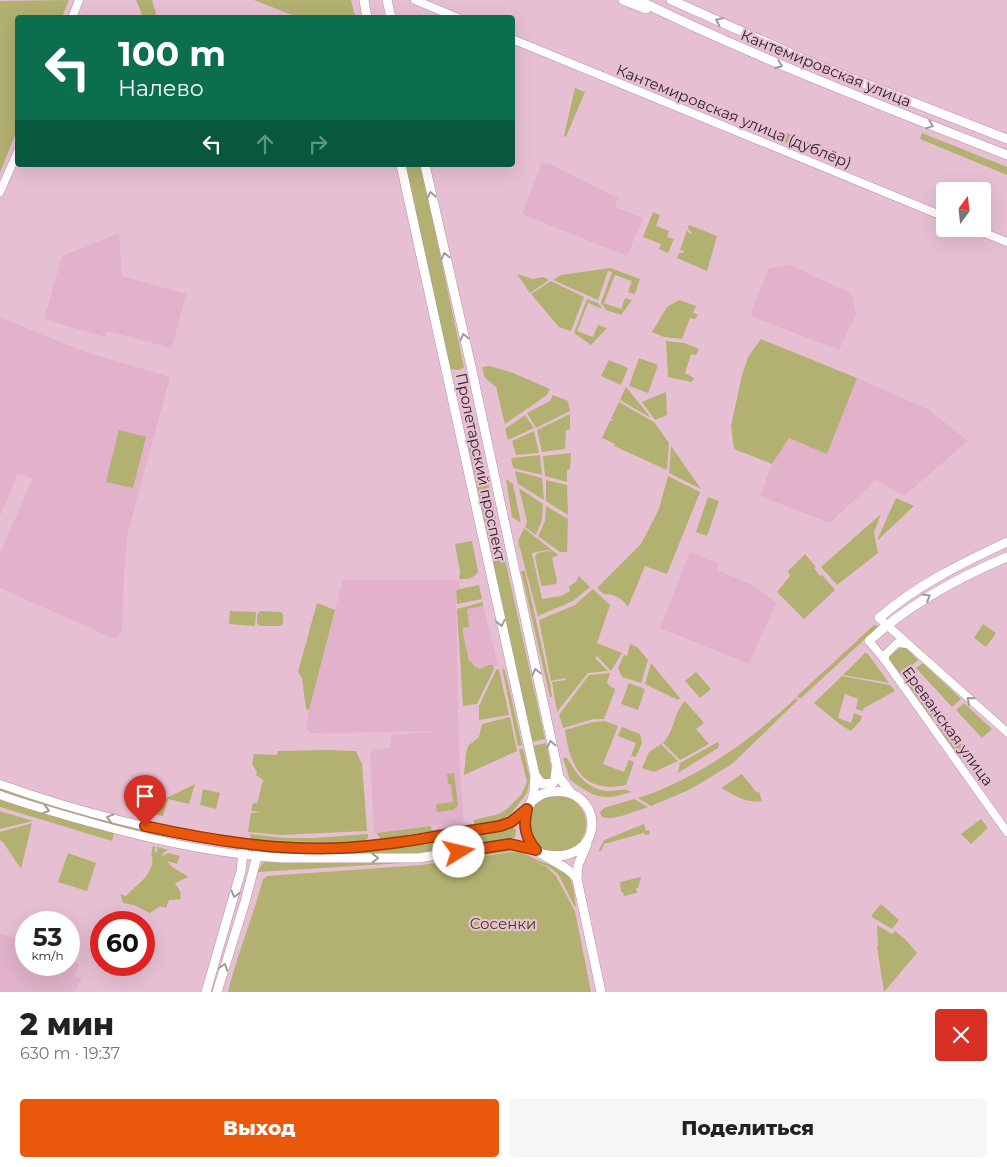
<!DOCTYPE html>
<html lang="ru">
<head>
<meta charset="utf-8">
<style>
  :root { --surface:#fff; --page:#f6f6f6; --text:#222; --muted:#767676; --accent:#ea580c }
  body { margin:0; font-family:Montserrat,sans-serif; background:var(--page); color:var(--text); height:100vh; display:flex; flex-direction:column; font-size:19px; white-space:nowrap }
  * { box-sizing:border-box; margin:0 }
  p { font-size:16px; color:var(--muted) }
  .icon { flex:none; width:28px; height:28px; fill:none; stroke:currentColor; stroke-width:2; stroke-linecap:round; stroke-linejoin:round }
  .map { position:relative; height:992px; overflow:hidden }
  .side { display:flex; flex-direction:column; background:var(--surface); flex:1 }
  .side>* { flex:none }
  .banner { position:absolute; left:15px; top:15px; width:500px; height:152px; border-radius:5px; box-shadow:0 5px 20px #0002; background:#0b6e4f; color:#fff; overflow:hidden }
  .needle { width:32px; rotate:15deg }
  .buttons { position:absolute; left:936px; top:182px; display:grid; gap:10px }
  .buttons a { display:grid; place-items:center; width:55px; height:55px; border-radius:5px; background:var(--surface); box-shadow:0 5px 20px #0002; font-size:25px }
  .speed { position:absolute; left:15px; top:911px; display:flex; gap:10px; font-size:25px; font-weight:700; text-align:center }
  .speed>* { display:grid; place-content:center; width:65px; height:65px; border-radius:50%; background:var(--surface); box-shadow:0 5px 20px #0002; line-height:1 }
  .speed small { font-size:12px; font-weight:400 }
  .speed .limit { border:8px solid #d22; background:#fff; color:#111 }
  .pin { position:absolute; display:grid; place-items:center; width:42px; height:42px; color:#fff; margin:-51px -21px; border-radius:50% 50% 50% 0; rotate:-45deg; box-shadow:0 0 5px #0007 }
  .pin .icon { rotate:45deg }
  .me { position:absolute; width:55px; margin:-28px; rotate:81deg; stroke-linejoin:round; filter:drop-shadow(0 0 4px #0008) }
  .turn { display:flex; align-items:center; gap:18px; height:105px; padding:0 20px; font-size:22px }
  .turn .icon { width:65px; height:65px; stroke-width:2.5 }
  .turn b { display:block; font-size:35px; line-height:42px }
  .lanes { display:flex; align-items:center; height:48px; padding:0 20px; background:#0003; justify-content:center; gap:25px; direction:ltr }
  .lanes .off { opacity:.35 }
  .round { display:grid; place-items:center; flex:none; width:52px; height:52px; border-radius:5px; background:var(--page) }
  .head { display:flex; align-items:center; justify-content:space-between; height:85px; padding:0 20px }
  h1 { font-size:30px; font-weight:800; line-height:38px }
  .action { display:flex; gap:10px; margin-top:auto; padding:10px 20px }
  .action a { flex:1; height:58px; border-radius:5px; background:var(--accent); color:#fff; font-size:20px; font-weight:800; line-height:58px; text-align:center }
  .action a+a { background:var(--page); color:var(--text) }
  .map>svg:first-child { display:block }
</style>
</head>
<body>
<div class="map">
<svg width="1007" height="992" viewBox="0 0 1007 992">
  <rect width="100%" height="100%" fill="#e7bfd3"/>
  <path fill="#e1b2c9" d="M542,163L550,164L618,198L615,207L643,218L627,256L522,214Z
    M119,233L122,276L186,294L172,348L107,331L105,337L44,319L62,256Z
    M789,265L851,293L856,314L839,350L753,317L751,312L769,268Z
    M0,317L85,352L170,377L128,532L124,573L122,631L115,639L0,588V553L33,478L18,474L0,516Z
    M857,378L928,409L968,441L904,496L876,480L830,523L760,496L772,464L789,438L827,453Z
    M690,552L719,564L717,570L753,585L776,603L749,664L660,628Z
    M344,580H458L460,589L456,591L458,714L460,770L464,821L374,833L370,754L373,750L390,748L392,735L442,731L311,733L306,729L309,710L342,583Z
    M483,606L498,665L480,669L469,661L462,628L467,609Z
    M0,933L26,943V965H69V960L79,964L75,976L82,978L75,992H0Z"/>
  <path fill="#b2b171" d="M69,0L62,17L18,18L17,130L0,173V1Z
    M136,0H152L156,13L155,16L143,17Z
    M254,0H351L355,17H297Z
    M575,88L585,92L566,137L564,136Z
    M787,133L817,145L813,154L784,142Z
    M922,133L1007,167V175L920,139Z
    M405,165H421L464,367L459,370L450,369Z
    M653,212L660,215L656,226L669,231L667,237L674,239L668,253L659,249L661,244L643,237Z
    M689,225L717,236L707,271L677,258L679,253H683L684,251L680,250L687,230L690,234L692,233L688,228Z
    M610,268L640,279L635,294L628,292L632,281L615,275L604,303L621,309L625,298L632,300L621,315L606,310L601,303L612,272L608,271L598,300L553,280L561,275Z
    M517,274L533,279L544,277L549,280L530,293Z
    M551,281L584,297L571,331L559,327L531,294Z
    M587,299L598,303L603,309L588,303L577,331L593,337L598,325L607,328L591,345L574,333Z
    M679,300L696,306L693,313L698,315L695,319L690,318L682,339L664,337L652,332L667,307Z
    M761,339L857,378L827,454L789,438L772,464L734,449L731,426L742,375L748,357Z
    M666,341L684,343L699,349L696,355L691,354L685,373L694,378L692,382L668,377Z
    M639,358L658,365L648,393L629,386Z
    M609,360L628,368L621,385L601,376Z
    M490,366L513,373L550,389L547,395L505,424L496,387L485,378L482,367Z
    M626,387L651,418L620,400Z
    M666,392L667,415L655,420L642,402Z
    M553,395L568,401L570,411L536,428L527,413L550,401Z
    M619,402L654,422L669,443L667,470L614,446L615,444L602,438L610,421L614,420L611,419Z
    M570,414V430H566L565,449L542,452L537,430Z
    M525,415L534,428L508,440L505,429Z
    M119,430L146,437L133,488L106,482Z
    M534,431L539,453L516,455L512,441Z
    M479,442L545,739L532,742L468,445Z
    M671,446L701,489L669,473Z
    M571,453L570,469L567,470V482L545,476L543,456Z
    M540,455L542,475L513,468L511,458Z
    M515,471L542,478L544,500L518,484Z
    M668,476L700,492L667,574L645,566L628,607C622,598 614,594 604,594L597,588L641,544L659,509Z
    M506,479L513,484L521,523L512,517Z
    M546,480L567,485L568,515L546,501Z
    M519,488L543,504L542,520L536,535L525,527L527,522Z
    M708,497L719,501L707,536L696,532Z
    M896,498L914,506L878,540V538Z
    M546,506L568,519L567,552H560L538,536L545,521Z
    M881,514L874,532L878,553L837,585L821,567Z
    M524,528L558,555L552,558L557,580L556,584L543,586L541,585L535,557L537,553L548,551L551,552V551L547,550L532,553L542,599L561,596L570,591L569,586L576,582L579,576L590,587L573,601L538,616L518,541Z
    M472,541L478,572C473,579 467,579 459,579L460,572L455,544Z
    M805,554L816,567L814,568L820,576L822,575L835,590L804,619L777,592L790,576L788,571Z
    M521,571H525L550,684L552,697H550Z
    M479,585L482,599L457,604L456,591L460,589Z
    M593,589L610,605L597,643L622,653L611,671L597,656L595,658L608,671L588,673L557,712L552,682L566,680L565,678L551,681L539,620L575,605Z
    M483,602V606L467,609L469,627L462,628L469,661L472,662L474,666L480,669L489,665H493L494,669L477,704L463,706L457,609Z
    M317,603L335,610L309,710L306,709L302,678L298,672Z
    M230,611L256,612L255,626L229,624Z
    M261,611L281,612L283,615V624L280,626H261L257,624V614Z
    M983,624L996,633L986,647L974,638Z
    M874,625L878,626L877,628L800,699L797,696Z
    M630,644L637,647L648,660L641,683L622,677L618,668L624,655L627,656Z
    M901,647L906,648L918,660L900,676L890,661L889,657Z
    M865,653L868,654L889,683L843,675Z
    M651,663L680,698L678,700L645,684Z
    M923,663L961,699L952,707L916,668Z
    M502,668L505,670L522,745L518,746Z
    M499,669L509,715L479,720V706L496,670Z
    M696,672L711,689L700,698L685,681Z
    M610,673L607,683L611,687L614,688L615,690L604,719H594L563,728L559,715L589,675Z
    M910,673L939,714L931,720L903,680Z
    M842,676L890,685L895,691L864,708L863,711L856,709L858,699L845,694L838,718L851,723L854,713L862,716L861,720L851,731L841,725L814,703Z
    M629,683L645,689L638,710L621,704Z
    M796,698L798,700L732,764L691,789L651,806L638,798C697,779 751,740 796,698Z
    M685,701L704,723L696,729L709,744L680,760L663,743C675,730 674,711 685,701Z
    M964,703L992,729L982,738L956,710Z
    M510,717L517,751L464,775L466,753L468,746L479,737L482,724Z
    M942,720L968,753L961,759L935,725Z
    M605,721L618,726L603,764L624,772L629,760L634,762L626,785C584,794 570,768 565,730L593,722Z
    M622,727L640,734L642,743L636,757L631,756L636,743L618,736Z
    M718,742L719,744L718,748L678,773L680,763Z
    M546,743L553,777L551,782L541,779L533,746Z
    M661,744L678,761L654,772L642,768L649,752Z
    M519,749H523L530,779L527,793L510,815L499,820L474,825V820L499,814L507,809L521,795L527,782Z
    M330,750L356,751L362,764L367,831L280,835L248,832L251,813L262,812L251,811L253,803L257,804L263,780L256,775L257,772L252,764L254,754L277,755L278,751Z
    M563,758H567C578,776 589,792 613,791C620,790 625,788 631,792C601,802 595,797 570,780Z
    M454,773L458,806L453,810L437,812L436,804L453,802L451,784H448L447,774Z
    M742,774L757,793L759,792L762,801C747,804 734,795 721,788Z
    M195,784L189,804L168,799L163,816L140,811Z
    M0,787L159,832L158,835L112,825L16,796L0,791Z
    M203,789L220,793L216,809L200,805Z
    M528 824a29 29 0 1 1 58 0a29 29 0 1 1-58 0Z
    M0,799L114,833L112,841L0,807Z
    M634,799L648,807C637,810 610,823 601,816L600,812L604,808Z
    M0,811L33,821L0,829Z
    M981,819L988,828L971,844L961,834Z
    M32,823L21,869L3,842L0,840V832Z
    M644,824L646,831L649,830L650,834L645,835L644,833L604,844L602,850L598,852L604,840Z
    M431,826L432,832L381,839L376,833Z
    M509,827L516,829L515,837L508,839L478,845L476,834Z
    M250,834L285,838H314L368,834V838L364,841L321,843L251,839Z
    M473,834L475,846C456,848 437,852 417,854C368,859 316,855 266,853L340,854Z
    M153,846L155,847V852H157V847L168,850L162,854L163,856L168,853L180,856L177,864L167,861L172,867L189,877L175,883L180,891L181,899L169,900L166,908L160,906L150,913L134,905L123,903L120,894L126,896C138,883 155,875 152,855H151Z
    M511,848C522,851 530,857 540,861C550,865 562,867 568,875C574,883 574,897 576,906L575,907L558,874L549,867L512,851L480,856V853Z
    M512,852L521,854L547,867L556,876L575,911L591,992H228C237,955 253,917 263,879L267,876L422,865Z
    M68,853L96,863L87,891L58,882Z
    M267,861H272L419,862L258,872L262,864Z
    M641,877L638,888H636L637,893L624,896L623,892H621L620,882Z
    M881,904L899,920L892,929L872,917V915Z
    M877,925L892,934L895,931L906,940L917,953L884,992L877,947L878,946Z"/>
  <g fill="none" stroke-linecap="round" stroke-linejoin="round">
    <g stroke="#b690a3" stroke-width="9">
      <path id="minor" d="M415,0L458,18
        M72,18L79,0
        M512,39L945,217
        M0,192L18,151
        M975,229L1007,242
        M879,618L1007,732
        M869,641L884,659L1007,832
        M884,659L886,654L897,643L907,644
        M0,784C79,812 161,833 244,844
        M0,795C30,806 61,814 92,823C145,838 201,851 257,856V845"/>
    </g>
    <g stroke="#b690a3" stroke-width="10">
      <path id="major" d="M364,0L367,18
        M387,0L391,18
        M623,0L646,9
        M638,0C758,59 883,106 1007,155
        M671,0L815,64L1007,139
        M401,165L535,775L534,792L531,803
        M425,165L471,366L557,767L559,777L571,793
        M879,618C917,585 962,563 1007,542
        M869,641C909,604 957,578 1007,557
        M535,775L542,784L553,783L555,779L556,770
        M587,844L578,865L577,879L601,992
        M541,854C608,869 606,784 551,792C541,793 530,801 527,809C524,816 524,825 526,832C532,859 563,859 577,879
        M206,992L241,871L244,844L310,848H341L372,845L500,825L511,821L527,809
        M217,992L245,902L257,856L281,858H418L510,844L536,850"/>
    </g>
    <use href="#minor" stroke="#fff" stroke-width="8"/>
    <use href="#major" stroke="#fff" stroke-width="9"/>
  </g>
  <defs><path id="oneway-chevron" d="M-2-3.5L2.5 0L-2 3.5" fill="none" stroke-width="1.6" stroke-linecap="round" stroke-linejoin="round" transform="scale(1.25)"/></defs>
  <g stroke="#a09a9d">
    <use href="#oneway-chevron" transform="translate(719 21) rotate(-156)"/>
    <use href="#oneway-chevron" transform="translate(779 65) rotate(23)"/>
    <use href="#oneway-chevron" transform="translate(930 125) rotate(21)"/>
    <use href="#oneway-chevron" transform="translate(431 195) rotate(-102)"/>
    <use href="#oneway-chevron" transform="translate(445 256) rotate(-103)"/>
    <use href="#oneway-chevron" transform="translate(464 337) rotate(-103)"/>
    <use href="#oneway-chevron" transform="translate(927 597) rotate(-31)"/>
    <use href="#oneway-chevron" transform="translate(501 623) rotate(78)"/>
    <use href="#oneway-chevron" transform="translate(536 672) rotate(-102)"/>
    <use href="#oneway-chevron" transform="translate(970 700) rotate(-139)"/>
    <use href="#oneway-chevron" transform="translate(551 744) rotate(-103)"/>
    <use href="#oneway-chevron" transform="translate(46 810) rotate(16)"/>
    <use href="#oneway-chevron" transform="translate(110 818) rotate(-165)"/>
    <use href="#oneway-chevron" transform="translate(375 858)"/>
    <use href="#oneway-chevron" transform="translate(235 894) rotate(105)"/>
    <use href="#oneway-chevron" transform="translate(224 967) rotate(-72)"/>
  </g>
  <g fill="none" stroke-linecap="round" stroke-linejoin="round">
    <g stroke="#983908" stroke-width="12">
      <path id="route" d="M145,826C209,840 276,851 342,848C395,845 448,834 500,826L511,822L527,809C523,825 525,837 536,850L510,844L459,852"/>
    </g>
    <use href="#route" stroke="#ea580c" stroke-width="9"/>
  </g>
  <g text-anchor="middle" dominant-baseline="central" stroke-width="4.5" stroke-linejoin="round" paint-order="stroke">
    <g font-size="15" fill="#2d1f26" stroke="#e7bfd3">
      <text transform="translate(826 68) rotate(22)">Кантемировская улица</text>
      <text transform="translate(734 116) rotate(22)">Кантемировская улица (дублёр)</text>
      <text transform="translate(481 467) rotate(78)">Пролетарский проспект</text>
      <text transform="translate(948 726) rotate(54)">Ереванская улица</text>
    </g>
    <g font-size="15" fill="#444215" stroke="#e7bfd3">
      <text x="503" y="923">Сосенки</text>
    </g>
  </g>
</svg>
<div class="buttons">
<a><svg class="needle" viewBox="-14 -14 28 28"><path d="M0-13l5 13h-10z" fill="#e53935"/><path d="M0 13l5-13h-10z" fill="#767676"/></svg></a>
</div>
<div class="speed"><div>53<small>km/h</small></div><div class="limit">60</div></div>
<div class="pin" style="left:145px;top:826px;background:#d93025"><svg class="icon" aria-label="arrive" viewBox="0 0 24 24"><path d="M6 21V4h12l-3 4 3 4H6"/></svg></div>
<svg class="me" style="left:459px;top:852px" viewBox="-20 -20 40 40"><circle r="19" fill="#fff"/><path d="M0-13L10 11 0 6-10 11z" fill="#ea580c"/></svg>
<div class="banner">
<div class="turn"><svg class="icon" aria-label="left" viewBox="0 0 24 24"><path d="M17 20v-9H6M10 6l-5 5 5 5"/></svg><div><b>100 m</b>Налево</div></div>
<div class="lanes"><svg class="icon" aria-label="left" viewBox="0 0 24 24"><path d="M17 20v-9H6M10 6l-5 5 5 5"/></svg><svg class="icon off" aria-label="ahead" viewBox="0 0 24 24"><path d="M12 20V5M6 11l6-6 6 6"/></svg><svg class="icon off" aria-label="right" viewBox="0 0 24 24"><path d="M7 20v-9h11M14 6l5 5-5 5"/></svg></div>
</div>
</div>
<section class="side">
<div class="head"><div><h1>2 мин</h1><p>630 m · 19:37</p></div><a class="round" style="background:#d93025;color:#fff"><svg class="icon" aria-label="close" viewBox="0 0 24 24"><path d="M6 6l12 12M18 6L6 18"/></svg></a></div>
<div class="action"><a>Выход</a><a>Поделиться</a></div>
</section>
</body>
</html>
